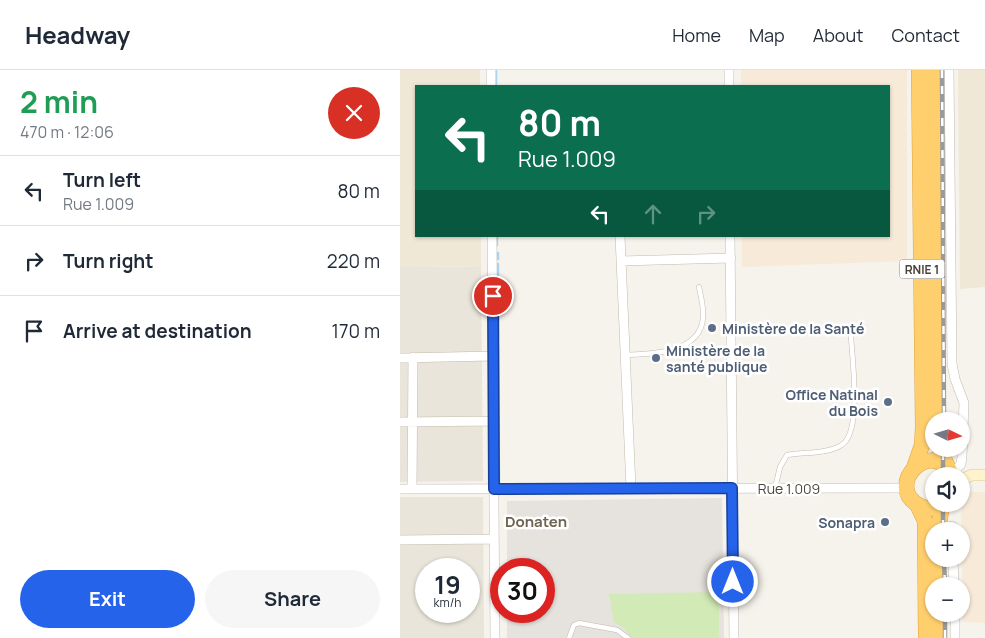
<!DOCTYPE html>
<html lang="en">
<head>
<meta charset="utf-8">
<style>
  :root { --surface:#fff; --page:#f6f6f7; --text:#1f2937; --muted:#747a83; --line:#e0e1e3; --accent:#2563eb }
  body { margin:0; font-family:Manrope,sans-serif; background:var(--page); color:var(--text); height:100vh; display:flex; flex-direction:column; font-size:19px; white-space:nowrap }
  * { box-sizing:border-box; margin:0 }
  p { font-size:16px; color:var(--muted) }
  .icon { flex:none; width:28px; height:28px; fill:none; stroke:currentColor; stroke-width:2; stroke-linecap:round; stroke-linejoin:round }
  .map { position:relative; flex:1; overflow:hidden }
  .sheet { display:flex; flex-direction:column; background:var(--surface); width:400px }
  .sheet>* { flex:none }
  .hud { position:absolute; left:15px; top:15px; width:475px; height:152px; border-radius:0px; box-shadow:0 1px 4px #0004; background:#0b6e4f; color:#fff; overflow:hidden }
  .needle { width:32px; rotate:95deg }
  .tools { position:absolute; left:525px; top:342px; display:grid; gap:10px }
  .tools a { display:grid; place-items:center; width:45px; height:45px; border-radius:50%; background:var(--surface); box-shadow:0 1px 4px #0004; font-size:25px }
  .speed { position:absolute; left:15px; top:488px; display:flex; gap:10px; font-size:25px; font-weight:700; text-align:center }
  .speed>* { display:grid; place-content:center; width:65px; height:65px; border-radius:50%; background:var(--surface); box-shadow:0 1px 4px #0004; line-height:1 }
  .speed small { font-size:12px; font-weight:400 }
  .speed .limit { border:8px solid #d22; background:#fff; color:#111 }
  .pin { position:absolute; display:grid; place-items:center; width:42px; height:42px; color:#fff; margin:-21px; border:2px solid #fff; border-radius:50%; box-shadow:0 1px 5px #0007 }
  .me { position:absolute; width:55px; margin:-28px; rotate:0deg; stroke-linejoin:round; filter:drop-shadow(0 0 4px #0008) }
  .turn { display:flex; align-items:center; gap:18px; height:105px; padding:0 20px; font-size:22px }
  .turn .icon { width:65px; height:65px; stroke-width:2.5 }
  .turn b { display:block; font-size:35px; line-height:42px }
  .lanes { display:flex; align-items:center; height:48px; padding:0 20px; background:#0003; justify-content:center; gap:25px; direction:ltr }
  .lanes .off { opacity:.35 }
  .round { display:grid; place-items:center; flex:none; width:52px; height:52px; border-radius:26px; background:var(--page) }
  .head { display:flex; align-items:center; justify-content:space-between; height:85px; padding:0 20px }
  h1 { font-size:30px; font-weight:700; line-height:38px; color:#1e9e55 }
  .primary-button { display:flex; gap:10px; margin-top:auto; padding:10px 20px }
  .primary-button a { flex:1; height:58px; border-radius:30px; background:var(--accent); color:#fff; font-size:20px; font-weight:700; line-height:58px; text-align:center }
  .primary-button a+a { background:var(--page); color:var(--text) }
  ul { padding:0; list-style:none }
  li { display:flex; align-items:center; gap:15px; height:70px; padding:0 20px; border-top:1px solid var(--line) }
  li div { flex:1 }
  li b { display:block; font-size:19px }
  li em { font-style:normal }
  header { display:flex; align-items:center; gap:30px; box-sizing:border-box; height:70px; padding:0 25px; background:var(--surface); border-bottom:1px solid var(--line) }
  header strong { font-size:24px }
  nav { display:flex; gap:28px; margin-inline-start:auto; font-size:18px }
  main { display:flex; flex:1; min-height:0 }
  .map>svg:first-child { display:block }
</style>
</head>
<body>
<header>
<strong>Headway</strong>
<nav><a>Home</a><a>Map</a><a>About</a><a>Contact</a></nav>
</header>
<main>
<section class="sheet">
<div class="head"><div><h1>2 min</h1><p>470 m · 12:06</p></div><a class="round" style="background:#d93025;color:#fff"><svg class="icon" aria-label="close" viewBox="0 0 24 24"><path d="M6 6l12 12M18 6L6 18"/></svg></a></div>
<ul>
<li><svg class="icon" aria-label="left" viewBox="0 0 24 24"><path d="M17 20v-9H6M10 6l-5 5 5 5"/></svg><div><b>Turn left</b><p>Rue 1.009</p></div><em>80 m</em></li>
<li><svg class="icon" aria-label="right" viewBox="0 0 24 24"><path d="M7 20v-9h11M14 6l5 5-5 5"/></svg><div><b>Turn right</b></div><em>220 m</em></li>
<li><svg class="icon" aria-label="arrive" viewBox="0 0 24 24"><path d="M6 21V4h12l-3 4 3 4H6"/></svg><div><b>Arrive at destination</b></div><em>170 m</em></li>
</ul>
<div class="primary-button"><a>Exit</a><a>Share</a></div>
</section>
<div class="map">
<svg width="585" height="568" viewBox="0 0 585 568">
  <rect width="100%" height="100%" fill="#f6f3ec"/>
  <path fill="#eae5da" fill-rule="evenodd" d="M0,196L81,197L83,411L0,412Z
    M0,427H83L84,568H0ZM26,499H69V541H26Z"/>
  <path fill="#f7ead8" d="M341,0H507V191L342,197V166H489V16H341Z
    M568,422H585V553L563,552L561,429Z"/>
  <path fill="#e6e2dd" d="M322,428L324,568H107V541H144V499H107V431Z"/>
  <path fill="#efe8d6" d="M0,0H80V16H16V166H81V197L0,196Z
    M558,0H585V217L560,219Z"/>
  <path fill="#d2eab5" d="M319,522V568H232L223,557L214,552L209,524Z"/>
  <g fill="none" stroke-linecap="round" stroke-linejoin="round">
    <path stroke="#a9d4f2" stroke-width="2.5" d="M96,0V16
      M97,166V175
      M98,183V189
      M98,194V207
      M98,210V222
      M98,227V232
      M98,237V271
      M98,275L99,414"/>
    <g stroke="#c2bbae" stroke-width="5.5">
      <path id="lane" d="M225,285C250,284 300,284 303,248C304,238 301,227 299,217
        M375,418L380,397L387,385C404,382 425,384 440,376C463,366 452,288 451,266
        M169,568L174,555L179,553L217,560L228,568"/>
    </g>
    <g stroke="#c2bbae" stroke-width="10">
      <path id="street" d="M91,0V16
        M329,0V16
        M549,0L552,294L555,309L564,333L562,387L561,394L552,404
        M92,166L95,568
        M220,166L231,418
        M330,166L334,568
        M221,191L331,188
        M0,288L93,286
        M0,352L93,351
        M0,419L507,418
        M12,419L13,287
        M552,456V461
        M0,470L94,469
        M553,489L554,516
        M555,544V568"/>
    </g>
    <g stroke="#d6c79b" stroke-width="12">
      <path id="secondary" d="M561,410L572,405H585"/>
    </g>
    <g stroke="#e0a43c" stroke-width="16">
      <path id="highway" d="M533,0L536,351
        M540,379L549,400
        M514,398L522,375L523,358L519,0
        M517,434L525,451L526,568
        M544,434C536,439 527,440 518,435C484,414 533,366 552,406
        M538,461L542,435
        M538,489V516
        M538,544V568"/>
    </g>
    <use href="#lane" stroke="#fff" stroke-width="4.5"/>
    <use href="#street" stroke="#fff" stroke-width="9"/>
    <use href="#secondary" stroke="#fff3cd" stroke-width="11"/>
    <use href="#highway" stroke="#ffcf6e" stroke-width="15"/>
    <g stroke="#9a9a9a" stroke-width="4.5">
      <path id="rail" d="M542,0L544,351
        M543,406V379
        M543,434V461
        M544,489L545,516
        M545,544V568"/>
    </g>
    <use href="#rail" stroke="#fff" stroke-width="2.5" stroke-dasharray="8" stroke-linecap="butt"/>
  </g>
  <g fill="none" stroke-linecap="round" stroke-linejoin="round">
    <g stroke="#184099" stroke-width="12">
      <path id="route" d="M93,226L94,419L332,418L333,512"/>
    </g>
    <use href="#route" stroke="#2563eb" stroke-width="9"/>
  </g>
  <g fill="#5c6f8a" stroke="#fff" stroke-width="2">
    <circle cx="312" cy="258" r="5"/>
    <circle cx="256" cy="288" r="5"/>
    <circle cx="488" cy="332" r="5"/>
    <circle cx="485" cy="452" r="5"/>
  </g>
  <g text-anchor="middle" dominant-baseline="central" stroke-width="5" stroke-linejoin="round" paint-order="stroke">
    <rect fill="#fff" stroke="#817c74" stroke-width="1" x="499.5" y="189.5" width="45" height="19" rx="4"/>
    <g font-size="12" font-weight="bold" fill="#4b4439">
      <text x="522" y="199">RNIE 1</text>
    </g>
    <g font-size="14" font-weight="bold" fill="#4e5e75" stroke="#fff" text-anchor="start">
      <text x="322" y="258">Ministère de la Santé</text>
      <text x="266" y="280">Ministère de la<tspan x="266" dy="16">santé publique</tspan></text>
      <text x="478" y="324" text-anchor="end">Office Natinal<tspan x="478" dy="16">du Bois</tspan></text>
      <text x="475" y="452" text-anchor="end">Sonapra</text>
    </g>
    <g font-size="14" fill="#4b4439" stroke="#fff">
      <text x="389" y="418">Rue 1.009</text>
    </g>
    <g font-size="15" font-weight="bold" fill="#6e6250" stroke="#fff">
      <text x="136" y="451">Donaten</text>
    </g>
  </g>
</svg>
<div class="tools">
<a><svg class="needle" viewBox="-14 -14 28 28"><path d="M0-13l5 13h-10z" fill="#e53935"/><path d="M0 13l5-13h-10z" fill="#747a83"/></svg></a>
<a><svg class="icon" aria-label="sound" viewBox="0 0 24 24"><path d="M4 9h4l5-4v14l-5-4H4zM17 9q2 3 0 6"/></svg></a>
<a>+</a>
<a>−</a>
</div>
<div class="speed"><div>19<small>km/h</small></div><div class="limit">30</div></div>
<div class="pin" style="left:93px;top:226px;background:#d93025"><svg class="icon" aria-label="arrive" viewBox="0 0 24 24"><path d="M6 21V4h12l-3 4 3 4H6"/></svg></div>
<svg class="me" style="left:333px;top:512px" viewBox="-20 -20 40 40"><circle r="17" fill="#2563eb" stroke="#fff" stroke-width="3"/><path d="M0-11L8 9 0 5-8 9z" fill="#fff"/></svg>
<div class="hud">
<div class="turn"><svg class="icon" aria-label="left" viewBox="0 0 24 24"><path d="M17 20v-9H6M10 6l-5 5 5 5"/></svg><div><b>80 m</b>Rue 1.009</div></div>
<div class="lanes"><svg class="icon" aria-label="left" viewBox="0 0 24 24"><path d="M17 20v-9H6M10 6l-5 5 5 5"/></svg><svg class="icon off" aria-label="ahead" viewBox="0 0 24 24"><path d="M12 20V5M6 11l6-6 6 6"/></svg><svg class="icon off" aria-label="right" viewBox="0 0 24 24"><path d="M7 20v-9h11M14 6l5 5-5 5"/></svg></div>
</div>
</div>
</main>
</body>
</html>
